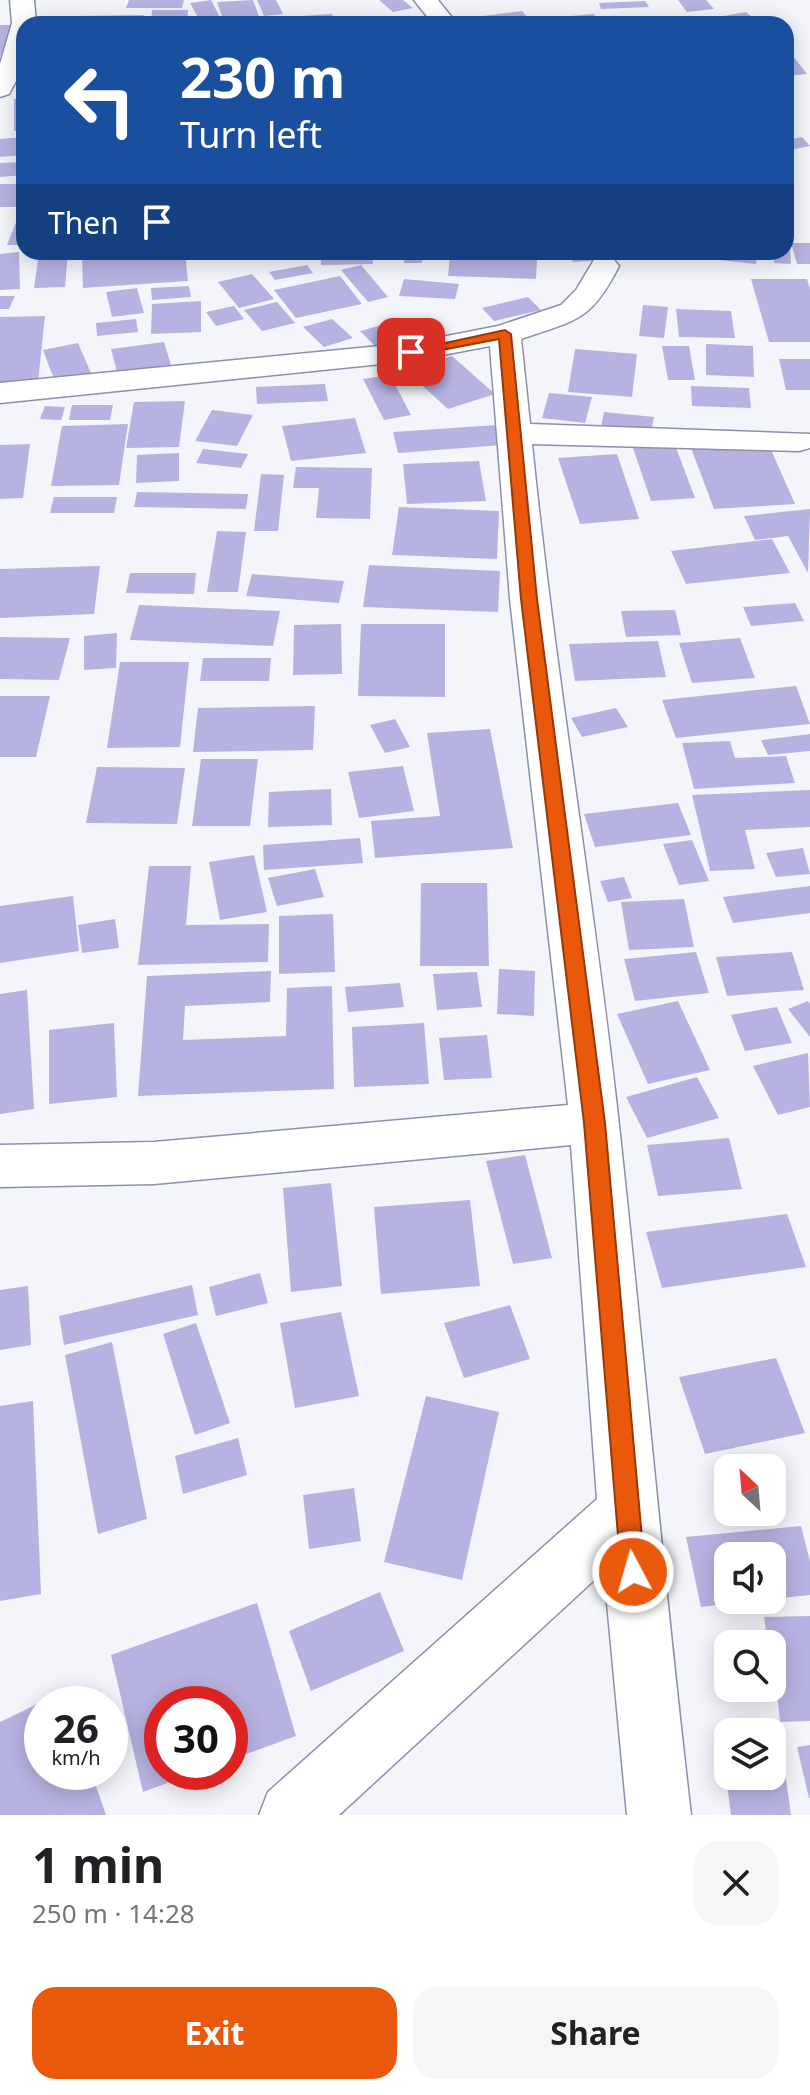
<!DOCTYPE html>
<html lang="en">
<head>
<meta charset="utf-8">
<style>
  :root { --surface:#fff; --page:#f6f6f6; --text:#202124; --muted:#757577; --accent:#ea580c }
  body { margin:0; font-family:"Noto Sans",sans-serif; background:var(--page); color:var(--text); height:100vh; display:flex; flex-direction:column; font-size:30px; white-space:nowrap }
  * { box-sizing:border-box; margin:0 }
  p { font-size:26px; color:var(--muted) }
  .icon { flex:none; width:44px; height:44px; fill:none; stroke:currentColor; stroke-width:2; stroke-linecap:round; stroke-linejoin:round }
  .map { position:relative; height:1815px; overflow:hidden }
  .details { display:flex; flex-direction:column; background:var(--surface); flex:1 }
  .details>* { flex:none }
  .hud { position:absolute; left:16px; top:16px; width:778px; height:244px; border-radius:24px; box-shadow:0 4px 20px #0003; background:#1a4fa0; color:#fff; overflow:hidden }
  .needle { width:52px; rotate:334deg }
  .fabs { position:absolute; left:714px; top:1454px; display:grid; gap:16px }
  .fabs a { display:grid; place-items:center; width:72px; height:72px; border-radius:16px; background:var(--surface); box-shadow:0 4px 20px #0003; font-size:40px }
  .speed { position:absolute; left:24px; top:1686px; display:flex; gap:16px; font-size:40px; font-weight:700; text-align:center }
  .speed>* { display:grid; place-content:center; width:104px; height:104px; border-radius:50%; background:var(--surface); box-shadow:0 4px 20px #0003; line-height:1 }
  .speed small { font-size:20px; font-weight:400 }
  .speed .limit { border:12px solid #d22; background:#fff; color:#111 }
  .pin { position:absolute; display:grid; place-items:center; width:68px; height:68px; color:#fff; margin:-34px; border-radius:16px; box-shadow:0 4px 12px #0006 }
  .me { position:absolute; width:88px; margin:-44px; rotate:354deg; stroke-linejoin:round; filter:drop-shadow(0 0 6px #0008) }
  .turn { display:flex; align-items:center; gap:28px; height:168px; padding:0 32px; font-size:36px }
  .turn .icon { width:104px; height:104px; stroke-width:2.5 }
  .turn b { display:block; font-size:56px; line-height:68px }
  .then { display:flex; align-items:center; height:76px; padding:0 32px; background:#0003; gap:16px; font-size:30px }
  .round { display:grid; place-items:center; flex:none; width:84px; height:84px; border-radius:24px; background:var(--page) }
  .head { display:flex; align-items:center; justify-content:space-between; height:136px; padding:0 32px }
  h1 { font-size:48px; font-weight:700; line-height:60px }
  .primary-button { display:flex; gap:16px; margin-top:auto; padding:16px 32px }
  .primary-button a { flex:1; height:92px; border-radius:24px; background:var(--accent); color:#fff; font-size:32px; font-weight:700; line-height:92px; text-align:center }
  .primary-button a+a { background:var(--page); color:var(--text) }
  .map>svg:first-child { display:block }
</style>
</head>
<body>
<div class="map">
<svg width="810" height="1815" viewBox="0 0 810 1815">
  <rect width="100%" height="100%" fill="#f3f5fa"/>
  <path fill="#b6b3e2" d="M129,0H184L182,8H126Z
    M211,0L222,21L201,23L190,3Z
    M253,0L260,19L224,22L217,2Z
    M257,0H276L283,14L264,16Z
    M379,0H403L413,8L393,12Z
    M678,0H706L714,9L687,12Z
    M645,1L649,7L601,9L599,3Z
    M152,10H188L187,24H151Z
    M522,11L533,24H482L475,17Z
    M746,12L761,24H698L695,21Z
    M332,14L335,24H302L300,16Z
    M594,14L600,24H553L549,18Z
    M144,15L143,24H70L72,16Z
    M393,16L396,24H343L342,19Z
    M0,25H15L0,57Z
    M793,56L807,74L786,76V57Z
    M24,98V130L14,131V99Z
    M24,137V155L0,157V139Z
    M802,137L810,146L786,151V140Z
    M24,162V175L0,177V163Z
    M0,184H24V245H7L22,207H0Z
    M791,243H810V264H797Z
    M786,246H790L791,264L774,263L773,252H786Z
    M19,252L20,289L0,290V254Z
    M39,252H68L65,287L34,288Z
    M185,252L188,281L83,288L82,253Z
    M321,252H373V264L321,265Z
    M405,252H423L422,263H404Z
    M569,252H638L640,257L573,262Z
    M721,252H758L756,264L719,260Z
    M450,257L537,260L536,279L448,276Z
    M307,265L313,273L275,280L269,272Z
    M361,265L388,297L368,302L341,270Z
    M252,274L274,299L239,308L218,282Z
    M340,276L362,304L296,318L274,290Z
    M404,279L459,284L455,299L399,296Z
    M751,279H807L810,289V342H769Z
    M189,286L191,297L152,300L151,288Z
    M137,288L144,313L112,317L106,292Z
    M0,296H15L9,309H0Z
    M528,297L541,310L494,321L482,308Z
    M201,301V332L151,334L152,304Z
    M277,302L295,323L262,331L244,310Z
    M643,305L668,307L664,338L639,336Z
    M234,306L244,319L216,326L206,312Z
    M676,309L731,311L735,338L679,337Z
    M45,316L38,382L0,383V317Z
    M136,319L138,332L97,336L96,323Z
    M332,319L353,338L324,347L303,327Z
    M389,323L405,338L375,346L360,331Z
    M164,342L171,365L117,372L111,349Z
    M78,343L91,373L54,379L43,350Z
    M706,344L753,346L754,377L706,375Z
    M662,346H689L695,380H668Z
    M575,349L637,354L632,397L568,392Z
    M452,356L495,394L448,409L405,370Z
    M779,359H810V390H786Z
    M390,375L411,415L384,420L363,379Z
    M325,384L328,401L257,404L256,387Z
    M691,386L749,388L751,408L692,406Z
    M549,393L592,397L585,423L542,418Z
    M185,401L179,447L126,448L134,402Z
    M72,405H113L110,420H69Z
    M45,406L65,407L61,420L40,419Z
    M212,410L253,415L237,446L195,441Z
    M604,412L654,417L651,433L601,427Z
    M355,418L366,453L291,461L282,426Z
    M128,424L119,485L51,486L62,426Z
    M497,425L503,445L398,453L393,432Z
    M768,443L795,504L714,509L691,448Z
    M30,444L23,498L0,499V445Z
    M675,445L695,498L651,501L633,448Z
    M203,449L248,454L241,468L196,463Z
    M179,453V481L136,483L137,455Z
    M617,454L639,519L580,524L558,458Z
    M479,461L486,501L407,504L403,464Z
    M296,467L372,468L370,519L316,518L319,488H293Z
    M261,474L284,475L278,531H254Z
    M137,492L248,494L246,509L134,507Z
    M54,497H117L114,513H50Z
    M399,507L499,511L497,559L392,555Z
    M810,509L808,573L788,536L755,540L744,516Z
    M217,531L246,532L238,592H207Z
    M772,539L790,573L686,584L671,551Z
    M369,565L500,571L498,612L363,607Z
    M100,566L94,614L0,618V569Z
    M130,573H196L194,594L126,593Z
    M252,574L344,581L339,603L246,596Z
    M795,603L804,621L751,626L743,607Z
    M139,605L280,611L273,646L130,640Z
    M675,610L681,635L626,637L621,611Z
    M341,624L342,674L293,675L294,625Z
    M361,624H445V697L358,696Z
    M117,633L116,668L84,670V636Z
    M0,637L70,638L59,680L0,679Z
    M740,638L755,678L692,683L679,643Z
    M658,641L666,677L575,681L569,644Z
    M203,658H271L269,681H200Z
    M120,662H189L180,747L107,748Z
    M796,686L810,724L676,738L662,700Z
    M0,696H50L36,757H0Z
    M315,706L313,750L193,752L198,708Z
    M616,708L628,727L582,737L571,718Z
    M395,719L410,747L385,753L370,725Z
    M490,729L513,848L375,858L371,821L440,816L427,733Z
    M810,734V751L768,755L761,740Z
    M730,741L735,758L786,756L795,783L694,789L682,743Z
    M201,759H258L250,826H192Z
    M403,766L414,811L359,818L348,772Z
    M97,767L185,768L177,824L86,823Z
    M331,789L332,825L268,827L269,792Z
    M810,790V827L745,830L755,869L710,871L692,795Z
    M678,803L691,835L595,847L584,814Z
    M360,838L363,863L264,870L263,845Z
    M692,840L709,881L679,885L663,844Z
    M803,848L810,874L776,877L766,853Z
    M254,855L267,912L220,920L209,862Z
    M149,866H191L186,925L269,924L268,962L138,965Z
    M315,869L324,897L277,906L268,878Z
    M624,877L632,898L608,902L600,881Z
    M421,883H487L489,966H420Z
    M810,886V913L733,923L723,897Z
    M73,896L79,951L0,963V906Z
    M684,899L694,947L629,950L621,902Z
    M333,914L335,972L279,974V916Z
    M115,919L119,948L82,953L78,925Z
    M696,952L709,993L635,1001L624,959Z
    M792,952L804,990L727,996L716,957Z
    M499,969L535,971L534,1016L497,1014Z
    M271,971L270,1002L185,1006L183,1040L286,1036L287,988L332,986L334,1089L138,1096L147,976Z
    M477,972L482,1007L437,1010L433,974Z
    M400,983L404,1007L348,1012L345,987Z
    M27,990L34,1109L0,1114V994Z
    M678,1001L710,1070L648,1084L617,1014Z
    M808,1001L810,1004V1037L788,1009Z
    M777,1007L792,1043L745,1051L731,1015Z
    M114,1023L117,1097L49,1104V1030Z
    M424,1023L429,1084L354,1087L352,1027Z
    M487,1035L492,1078L444,1080L439,1038Z
    M808,1053L810,1107L778,1115L753,1066Z
    M697,1077L719,1118L647,1138L626,1097Z
    M729,1138L742,1189L658,1196L647,1145Z
    M525,1155L552,1258L513,1264L486,1161Z
    M331,1183L342,1286L291,1292L283,1188Z
    M470,1200L480,1286L381,1294L374,1207Z
    M787,1214L806,1267L662,1288L646,1232Z
    M260,1273L268,1303L216,1316L209,1287Z
    M192,1285L198,1315L64,1345L59,1316Z
    M28,1286L31,1345L0,1350V1290Z
    M510,1305L530,1359L464,1378L444,1323Z
    M341,1312L359,1396L295,1408L280,1323Z
    M196,1323L230,1423L195,1435L163,1334Z
    M112,1342L147,1519L98,1534L65,1355Z
    M776,1358L805,1433L705,1454L679,1377Z
    M426,1396L499,1412L462,1580L384,1562Z
    M33,1401L41,1594L0,1601V1406Z
    M238,1438L247,1475L183,1494L175,1456Z
    M354,1488L361,1541L309,1549L303,1495Z
    M801,1526L810,1561V1595L772,1599V1556H728V1600L744,1602L701,1607L686,1537Z
    M380,1592L404,1651L311,1691L289,1631Z
    M257,1603L296,1736L230,1760V1704H162V1772H197L143,1792L111,1655Z
    M810,1616V1721L780,1722L772,1644H768L764,1617Z
    M62,1692L67,1704H42V1772H91L106,1815H0V1722Z
    M756,1729H779L791,1815H731L720,1730H728V1776H772V1732Z
    M810,1745V1798H809L797,1747Z"/>
  <g fill="none" stroke-linecap="round" stroke-linejoin="round">
    <g stroke="#8992ab" stroke-width="3">
      <path id="minor" d="M10,0H34L36,23L24,24V66L9,94L0,97V64L12,23Z
        M414,0H438L457,24H433Z
        M604,257L614,260L619,266C591,321 577,320 521,339L530,424L810,434V448L799,451L532,444C555,672 594,898 619,1125C644,1355 664,1585 691,1815H627L604,1571L339,1815H259L268,1792L597,1499L571,1145L154,1184L0,1187V1145L154,1142L568,1105L510,599L490,346L411,361L0,403V383L411,343L498,326L561,305L576,290L594,260Z"/>
    </g>
    <use href="#minor" fill="#fff" fill-rule="evenodd"/>
  </g>
  <path fill="#ea580c" stroke="#983908" stroke-width="2" d="M505,330L511,334L537,599L605,1123L645,1572L642,1581L633,1584L625,1581L621,1572L584,1123L521,599L499,339L411,356L404,352Z"/>
</svg>
<div class="fabs">
<a><svg class="needle" viewBox="-14 -14 28 28"><path d="M0-13l5 13h-10z" fill="#e53935"/><path d="M0 13l5-13h-10z" fill="#757577"/></svg></a>
<a><svg class="icon" aria-label="sound" viewBox="0 0 24 24"><path d="M4 9h4l5-4v14l-5-4H4zM17 9q2 3 0 6"/></svg></a>
<a><svg class="icon" aria-label="search" viewBox="0 0 24 24"><circle cx="10" cy="10" r="6"/><path d="M15 15l6 6"/></svg></a>
<a><svg class="icon" aria-label="layers" viewBox="0 0 24 24"><path d="M12 4l9 5-9 5-9-5zM3 14l9 5 9-5"/></svg></a>
</div>
<div class="speed"><div>26<small>km/h</small></div><div class="limit">30</div></div>
<div class="pin" style="left:411px;top:352px;background:#d93025"><svg class="icon" aria-label="arrive" viewBox="0 0 24 24"><path d="M6 21V4h12l-3 4 3 4H6"/></svg></div>
<svg class="me" style="left:633px;top:1572px" viewBox="-20 -20 40 40"><circle r="17" fill="#ea580c" stroke="#fff" stroke-width="3"/><path d="M0-11L8 9 0 5-8 9z" fill="#fff"/></svg>
<div class="hud">
<div class="turn"><svg class="icon" aria-label="left" viewBox="0 0 24 24"><path d="M17 20v-9H6M10 6l-5 5 5 5"/></svg><div><b>230 m</b>Turn left</div></div>
<div class="then">Then<svg class="icon" aria-label="arrive" viewBox="0 0 24 24"><path d="M6 21V4h12l-3 4 3 4H6"/></svg></div>
</div>
</div>
<section class="details">
<div class="head"><div><h1>1 min</h1><p>250 m · 14:28</p></div><a class="round"><svg class="icon" aria-label="close" viewBox="0 0 24 24"><path d="M6 6l12 12M18 6L6 18"/></svg></a></div>
<div class="primary-button"><a>Exit</a><a>Share</a></div>
</section>
</body>
</html>
